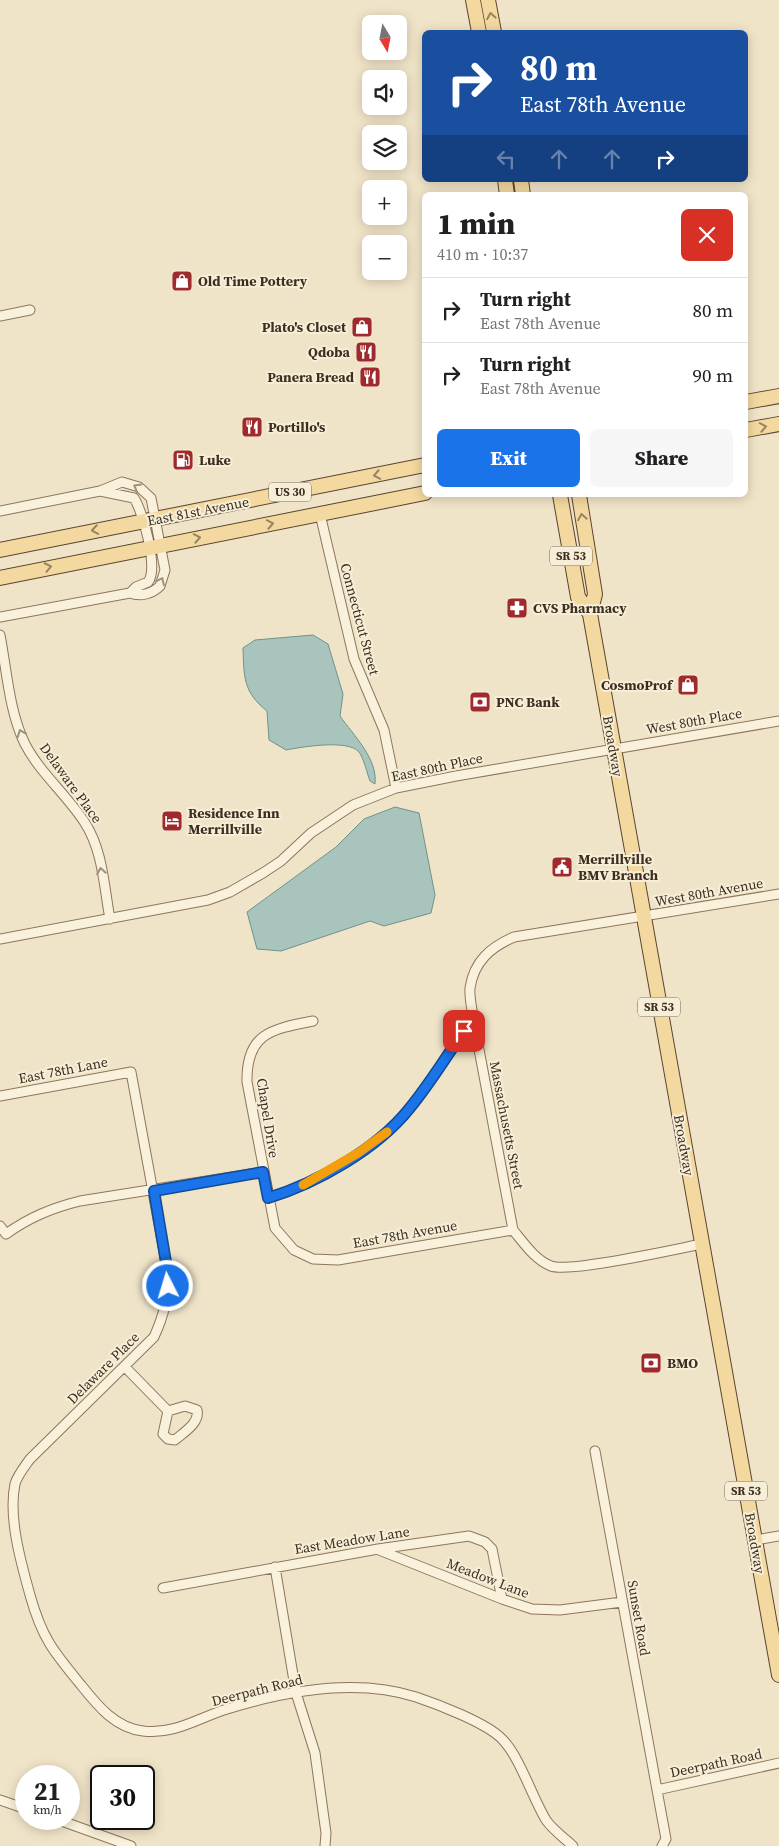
<!DOCTYPE html>
<html lang="en">
<head>
<meta charset="utf-8">
<style>
  :root { --surface:#fff; --page:#f6f6f6; --text:#202124; --muted:#757577; --line:#e0e0e0; --accent:#1a73e8 }
  body { margin:0; font-family:"Source Serif 4",serif; background:var(--page); color:var(--text); height:100vh; display:flex; flex-direction:column; font-size:19px; white-space:nowrap }
  * { box-sizing:border-box; margin:0 }
  p { font-size:16px; color:var(--muted) }
  .icon { flex:none; width:28px; height:28px; fill:none; stroke:currentColor; stroke-width:2; stroke-linecap:round; stroke-linejoin:round }
  .map { position:relative; flex:1; overflow:hidden }
  .panel { position:absolute; left:422px; top:192px; width:326px; height:305px; display:flex; flex-direction:column; background:var(--surface); border-radius:8px; box-shadow:0 2px 12px #0003 }
  .panel>* { flex:none }
  .top-card { position:absolute; left:422px; top:30px; width:326px; height:152px; border-radius:8px; box-shadow:0 2px 12px #0003; background:#1a4fa0; color:#fff; overflow:hidden }
  .needle { width:32px; rotate:170deg }
  .fabs { position:absolute; left:362px; top:15px; display:grid; gap:10px }
  .fabs a { display:grid; place-items:center; width:45px; height:45px; border-radius:8px; background:var(--surface); box-shadow:0 2px 12px #0003; font-size:25px }
  .speed { position:absolute; left:15px; top:1765px; display:flex; gap:10px; font-size:25px; font-weight:700; text-align:center }
  .speed>* { display:grid; place-content:center; width:65px; height:65px; border-radius:50%; background:var(--surface); box-shadow:0 2px 12px #0003; line-height:1 }
  .speed small { font-size:12px; font-weight:400 }
  .speed .limit { border:2px solid #111; border-radius:8px; background:#fff; color:#111 }
  .pin { position:absolute; display:grid; place-items:center; width:42px; height:42px; color:#fff; margin:-21px; border-radius:10px; box-shadow:0 2px 8px #0006 }
  .me { position:absolute; width:55px; margin:-28px; rotate:355deg; stroke-linejoin:round; filter:drop-shadow(0 0 4px #0008) }
  .turn { display:flex; align-items:center; gap:18px; height:105px; padding:0 15px; font-size:22px }
  .turn .icon { width:65px; height:65px; stroke-width:2.5 }
  .turn b { display:block; font-size:35px; line-height:42px }
  .lanes { display:flex; align-items:center; height:48px; padding:0 15px; background:#0003; justify-content:center; gap:25px; direction:ltr }
  .lanes .off { opacity:.35 }
  .round { display:grid; place-items:center; flex:none; width:52px; height:52px; border-radius:8px; background:var(--page) }
  .overview { display:flex; align-items:center; justify-content:space-between; height:85px; padding:0 15px }
  h1 { font-size:30px; font-weight:800; line-height:38px }
  .action { display:flex; gap:10px; margin-top:auto; padding:10px 15px }
  .action a { flex:1; height:58px; border-radius:8px; background:var(--accent); color:#fff; font-size:20px; font-weight:800; line-height:58px; text-align:center }
  .action a+a { background:var(--page); color:var(--text) }
  ul { padding:0; list-style:none }
  li { display:flex; align-items:center; gap:15px; height:65px; padding:0 15px; border-top:1px solid var(--line) }
  li div { flex:1 }
  li b { display:block; font-size:19px }
  li em { font-style:normal }
  .map>svg:first-child { display:block }
</style>
</head>
<body>
<div class="map">
<svg width="779" height="1846" viewBox="0 0 779 1846">
  <rect width="100%" height="100%" fill="#f0e4c8"/>
  <path fill="#a9c4bc" stroke="#6f938a" d="M313,635L328,644L343,694L340,716C354,736 378,759 375,784L370,781C367,773 364,759 359,752C348,739 302,747 286,750L269,740L267,711C243,692 244,677 243,648L255,640Z
    M395,807L419,813L435,895L431,913L384,926L370,921L281,951L257,949L247,912L336,847L364,819Z"/>
  <g fill="none" stroke-linecap="round" stroke-linejoin="round">
    <g stroke="#8d765c" stroke-width="11">
      <path id="street" d="M0,316L30,310
        M100,491L134,498C143,512 159,569 148,582L136,587L130,593
        M0,511L100,491L122,482L139,487L151,498L165,570L160,586C152,594 140,597 130,593L0,617
        M320,514L354,659L384,730L396,788
        M0,635C7,671 9,711 25,744C40,773 67,795 85,823C103,851 104,887 110,919
        M0,939L208,900L230,892L263,873L281,861L311,833L353,805L396,788L456,776L779,721
        M313,1021C272,1029 246,1033 247,1082L275,1228L294,1250L313,1259L338,1260L513,1230C523,1242 535,1260 551,1266C570,1273 676,1249 702,1244
        M0,1096L131,1072L168,1274C168,1298 164,1315 154,1337L30,1459C25,1466 17,1476 15,1484C8,1517 21,1563 30,1595C42,1638 53,1651 81,1685C97,1705 115,1728 143,1731C174,1735 198,1718 227,1709C285,1691 357,1678 416,1697C437,1704 487,1723 502,1739C520,1757 532,1797 546,1820C552,1829 564,1838 573,1846
        M269,1198C317,1183 377,1149 409,1109C429,1085 445,1057 464,1031L474,1023
        M0,1226L6,1234C30,1217 52,1208 80,1201L263,1172
        M513,1230L474,1023C473,1013 469,999 470,988C474,961 491,947 514,937L779,894
        M125,1367L168,1411L163,1434L168,1439L175,1440C184,1432 200,1423 197,1410L185,1406L168,1411
        M595,1451L657,1790
        M755,1540L779,1536
        M379,1550L502,1599L532,1609L560,1610L622,1602
        M275,1567L296,1693L315,1753L326,1833L325,1846
        M163,1588L378,1549L469,1536L485,1542L492,1549L502,1599
        M0,1800L26,1809
        M56,1819L131,1846
        M662,1846L666,1839L657,1790L779,1763"/>
    </g>
    <g stroke="#5b4430" stroke-width="16">
      <path id="primary" d="M473,0L479,32
        M488,0L494,32
        M505,180L507,195
        M521,180L523,195
        M746,402L779,396
        M746,430L779,424
        M560,495L578,597L590,614L779,1675
        M579,495L595,594L590,614
        M0,550L425,465
        M0,578L425,493"/>
    </g>
    <use href="#street" stroke="#faf1dc" stroke-width="9"/>
    <use href="#primary" stroke="#f3d9a0" stroke-width="14"/>
  </g>
  <defs><path id="oneway-chevron" d="M-2-3.5L2.5 0L-2 3.5" fill="none" stroke-width="1.6" stroke-linecap="round" stroke-linejoin="round" transform="scale(1.25)"/></defs>
  <g stroke="#988460">
    <use href="#oneway-chevron" transform="translate(491 16) rotate(-100)"/>
    <use href="#oneway-chevron" transform="translate(763 427) rotate(-11)"/>
    <use href="#oneway-chevron" transform="translate(377 475) rotate(169)"/>
    <use href="#oneway-chevron" transform="translate(582 517) rotate(-100)"/>
    <use href="#oneway-chevron" transform="translate(270 524) rotate(-11)"/>
    <use href="#oneway-chevron" transform="translate(95 530) rotate(170)"/>
    <use href="#oneway-chevron" transform="translate(197 538) rotate(-11)"/>
    <use href="#oneway-chevron" transform="translate(48 567) rotate(-12)"/>
  </g>
  <g stroke="#9c907e">
    <use href="#oneway-chevron" transform="translate(137 487) rotate(-150)"/>
    <use href="#oneway-chevron" transform="translate(161 581) rotate(-65)"/>
    <use href="#oneway-chevron" transform="translate(21 733) rotate(-111)"/>
    <use href="#oneway-chevron" transform="translate(101 871) rotate(-100)"/>
  </g>
  <g fill="none" stroke-linecap="round" stroke-linejoin="round">
    <g stroke="#114b97" stroke-width="12">
      <path id="route" d="M168,1286V1274L154,1191L263,1172L268,1198C317,1183 377,1149 409,1109C429,1085 446,1057 464,1031"/>
    </g>
    <use href="#route" stroke="#1a73e8" stroke-width="9"/>
    <path stroke="#f59e0b" stroke-width="9" d="M303,1185L358,1153L387,1132"/>
  </g>
  <defs>
    <g id="shop-square" transform="scale(1.125)"><rect x="-9" y="-9" width="18" height="18" rx="4" fill="#9e2a2b" stroke="#f7eed8"/><path d="M-5-2.5h2.3a2.7 3.5 0 0 1 5.4 0H5L5.5 6h-11ZM-1.5-2.5h3a1.5 2.3 0 0 0-3 0Z" fill="#fff"/></g>
    <g id="restaurant-square" transform="scale(1.125)"><rect x="-9" y="-9" width="18" height="18" rx="4" fill="#9e2a2b" stroke="#f7eed8"/><path d="M-5-6h1v4h1v-4h1v4h1v-4h1v5L-1.5 .5V6h-2V.5L-5-1ZM5-6V6H3V1.5H1.5Q1.5-4 5-6Z" fill="#fff"/></g>
    <g id="fuel-square" transform="scale(1.125)"><rect x="-9" y="-9" width="18" height="18" rx="4" fill="#9e2a2b" stroke="#f7eed8"/><path d="M-5.5-6h7V0h2V4h1.3V-2.5L3-4.5l.8-.8L6-3V5H2.5V1h-1V6h-7ZM-4.2-4.7v3.2H.2V-4.7Z" fill="#fff"/></g>
    <g id="pharmacy-square" transform="scale(1.125)"><rect x="-9" y="-9" width="18" height="18" rx="4" fill="#9e2a2b" stroke="#f7eed8"/><path d="M-2-6h4v4h4v4h-4v4h-4v-4h-4v-4h4Z" fill="#fff"/></g>
    <g id="bank-square" transform="scale(1.125)"><rect x="-9" y="-9" width="18" height="18" rx="4" fill="#9e2a2b" stroke="#f7eed8"/><path d="M-6-4H6V4H-6ZM0-2.3a2.3 2.3 0 1 0 0 4.6a2.3 2.3 0 1 0 0-4.6Z" fill="#fff"/></g>
    <g id="hotel-square" transform="scale(1.125)"><rect x="-9" y="-9" width="18" height="18" rx="4" fill="#9e2a2b" stroke="#f7eed8"/><path d="M-6-4.5h1.5V1H6V5H4.5V3h-9V5H-6ZM-4 0a1.8 1.8 0 1 1 3.6 0ZM.5 0V-2.5h3Q6-2.5 6 0Z" fill="#fff"/></g>
    <g id="civic-square" transform="scale(1.125)"><rect x="-9" y="-9" width="18" height="18" rx="4" fill="#9e2a2b" stroke="#f7eed8"/><path d="M-.6-6.5H3V-4.5H.6V-3L4-1V1h2V6H-6V1h2V-1L-.6-3ZM-1.2 2.5V6h2.4V2.5Z" fill="#fff"/></g>
  </defs>
  <g fill-rule="evenodd">
    <use href="#shop-square" x="182" y="281"/>
    <use href="#shop-square" x="362" y="327"/>
    <use href="#restaurant-square" x="366" y="352"/>
    <use href="#restaurant-square" x="370" y="377"/>
    <use href="#restaurant-square" x="252" y="427"/>
    <use href="#fuel-square" x="183" y="460"/>
    <use href="#pharmacy-square" x="517" y="608"/>
    <use href="#shop-square" x="688" y="685"/>
    <use href="#bank-square" x="480" y="702"/>
    <use href="#hotel-square" x="172" y="821"/>
    <use href="#civic-square" x="562" y="867"/>
    <use href="#bank-square" x="651" y="1363"/>
  </g>
  <g text-anchor="middle" dominant-baseline="central" stroke-width="4" stroke-linejoin="round" paint-order="stroke">
    <g fill="#f7eed8" stroke="#756857" stroke-width="1">
      <rect x="269" y="482.5" width="42" height="19" rx="4"/>
      <rect x="550" y="546.5" width="42" height="19" rx="4"/>
      <rect x="638" y="997.5" width="42" height="19" rx="4"/>
      <rect x="725" y="1481.5" width="42" height="19" rx="4"/>
    </g>
    <g font-size="12" font-weight="bold" fill="#3d2e20">
      <text x="290" y="492">US 30</text>
      <text x="571" y="556">SR 53</text>
      <text x="659" y="1007">SR 53</text>
      <text x="746" y="1491">SR 53</text>
    </g>
    <g font-size="14" font-weight="bold" fill="#3d2e20" stroke="#f7eed8" text-anchor="start">
      <text x="198" y="281">Old Time Pottery</text>
      <text x="346" y="327" text-anchor="end">Plato's Closet</text>
      <text x="350" y="352" text-anchor="end">Qdoba</text>
      <text x="354" y="377" text-anchor="end">Panera Bread</text>
      <text x="268" y="427">Portillo's</text>
      <text x="199" y="460">Luke</text>
      <text x="533" y="608">CVS Pharmacy</text>
      <text x="672" y="685" text-anchor="end">CosmoProf</text>
      <text x="496" y="702">PNC Bank</text>
      <text x="188" y="813">Residence Inn<tspan x="188" dy="16">Merrillville</tspan></text>
      <text x="578" y="859">Merrillville<tspan x="578" dy="16">BMV Branch</tspan></text>
      <text x="667" y="1363">BMO</text>
    </g>
    <g font-size="14" fill="#3d2e20" stroke="#f7eed8">
      <text transform="translate(198 511) rotate(-11)">East 81st Avenue</text>
      <text transform="translate(360 619) rotate(75)">Connecticut Street</text>
      <text transform="translate(694 721) rotate(-10)">West 80th Place</text>
      <text transform="translate(613 746) rotate(80)">Broadway</text>
      <text transform="translate(437 767) rotate(-12)">East 80th Place</text>
      <text transform="translate(71 783) rotate(54)">Delaware Place</text>
      <text transform="translate(709 892) rotate(-10)">West 80th Avenue</text>
      <text transform="translate(63 1070) rotate(-11)">East 78th Lane</text>
      <text transform="translate(268 1118) rotate(81)">Chapel Drive</text>
      <text transform="translate(507 1125) rotate(79)">Massachusetts Street</text>
      <text transform="translate(684 1145) rotate(80)">Broadway</text>
      <text transform="translate(405 1234) rotate(-10)">East 78th Avenue</text>
      <text transform="translate(103 1368) rotate(-45)">Delaware Place</text>
      <text transform="translate(352 1540) rotate(-9)">East Meadow Lane</text>
      <text transform="translate(755 1543) rotate(80)">Broadway</text>
      <text transform="translate(488 1578) rotate(21)">Meadow Lane</text>
      <text transform="translate(639 1618) rotate(80)">Sunset Road</text>
      <text transform="translate(257 1690) rotate(-14)">Deerpath Road</text>
      <text transform="translate(716 1763) rotate(-12)">Deerpath Road</text>
    </g>
  </g>
</svg>
<div class="fabs">
<a><svg class="needle" viewBox="-14 -14 28 28"><path d="M0-13l5 13h-10z" fill="#e53935"/><path d="M0 13l5-13h-10z" fill="#757577"/></svg></a>
<a><svg class="icon" aria-label="sound" viewBox="0 0 24 24"><path d="M4 9h4l5-4v14l-5-4H4zM17 9q2 3 0 6"/></svg></a>
<a><svg class="icon" aria-label="layers" viewBox="0 0 24 24"><path d="M12 4l9 5-9 5-9-5zM3 14l9 5 9-5"/></svg></a>
<a>+</a>
<a>−</a>
</div>
<div class="speed"><div>21<small>km/h</small></div><div class="limit">30</div></div>
<div class="pin" style="left:464px;top:1031px;background:#d93025"><svg class="icon" aria-label="arrive" viewBox="0 0 24 24"><path d="M6 21V4h12l-3 4 3 4H6"/></svg></div>
<svg class="me" style="left:168px;top:1286px" viewBox="-20 -20 40 40"><circle r="17" fill="#1a73e8" stroke="#fff" stroke-width="3"/><path d="M0-11L8 9 0 5-8 9z" fill="#fff"/></svg>
<div class="top-card">
<div class="turn"><svg class="icon" aria-label="right" viewBox="0 0 24 24"><path d="M7 20v-9h11M14 6l5 5-5 5"/></svg><div><b>80 m</b>East 78th Avenue</div></div>
<div class="lanes"><svg class="icon off" aria-label="left" viewBox="0 0 24 24"><path d="M17 20v-9H6M10 6l-5 5 5 5"/></svg><svg class="icon off" aria-label="ahead" viewBox="0 0 24 24"><path d="M12 20V5M6 11l6-6 6 6"/></svg><svg class="icon off" aria-label="ahead" viewBox="0 0 24 24"><path d="M12 20V5M6 11l6-6 6 6"/></svg><svg class="icon" aria-label="right" viewBox="0 0 24 24"><path d="M7 20v-9h11M14 6l5 5-5 5"/></svg></div>
</div>
<section class="panel">
<div class="overview"><div><h1>1 min</h1><p>410 m · 10:37</p></div><a class="round" style="background:#d93025;color:#fff"><svg class="icon" aria-label="close" viewBox="0 0 24 24"><path d="M6 6l12 12M18 6L6 18"/></svg></a></div>
<ul>
<li><svg class="icon" aria-label="right" viewBox="0 0 24 24"><path d="M7 20v-9h11M14 6l5 5-5 5"/></svg><div><b>Turn right</b><p>East 78th Avenue</p></div><em>80 m</em></li>
<li><svg class="icon" aria-label="right" viewBox="0 0 24 24"><path d="M7 20v-9h11M14 6l5 5-5 5"/></svg><div><b>Turn right</b><p>East 78th Avenue</p></div><em>90 m</em></li>
</ul>
<div class="action"><a>Exit</a><a>Share</a></div>
</section>
</div>
</body>
</html>
